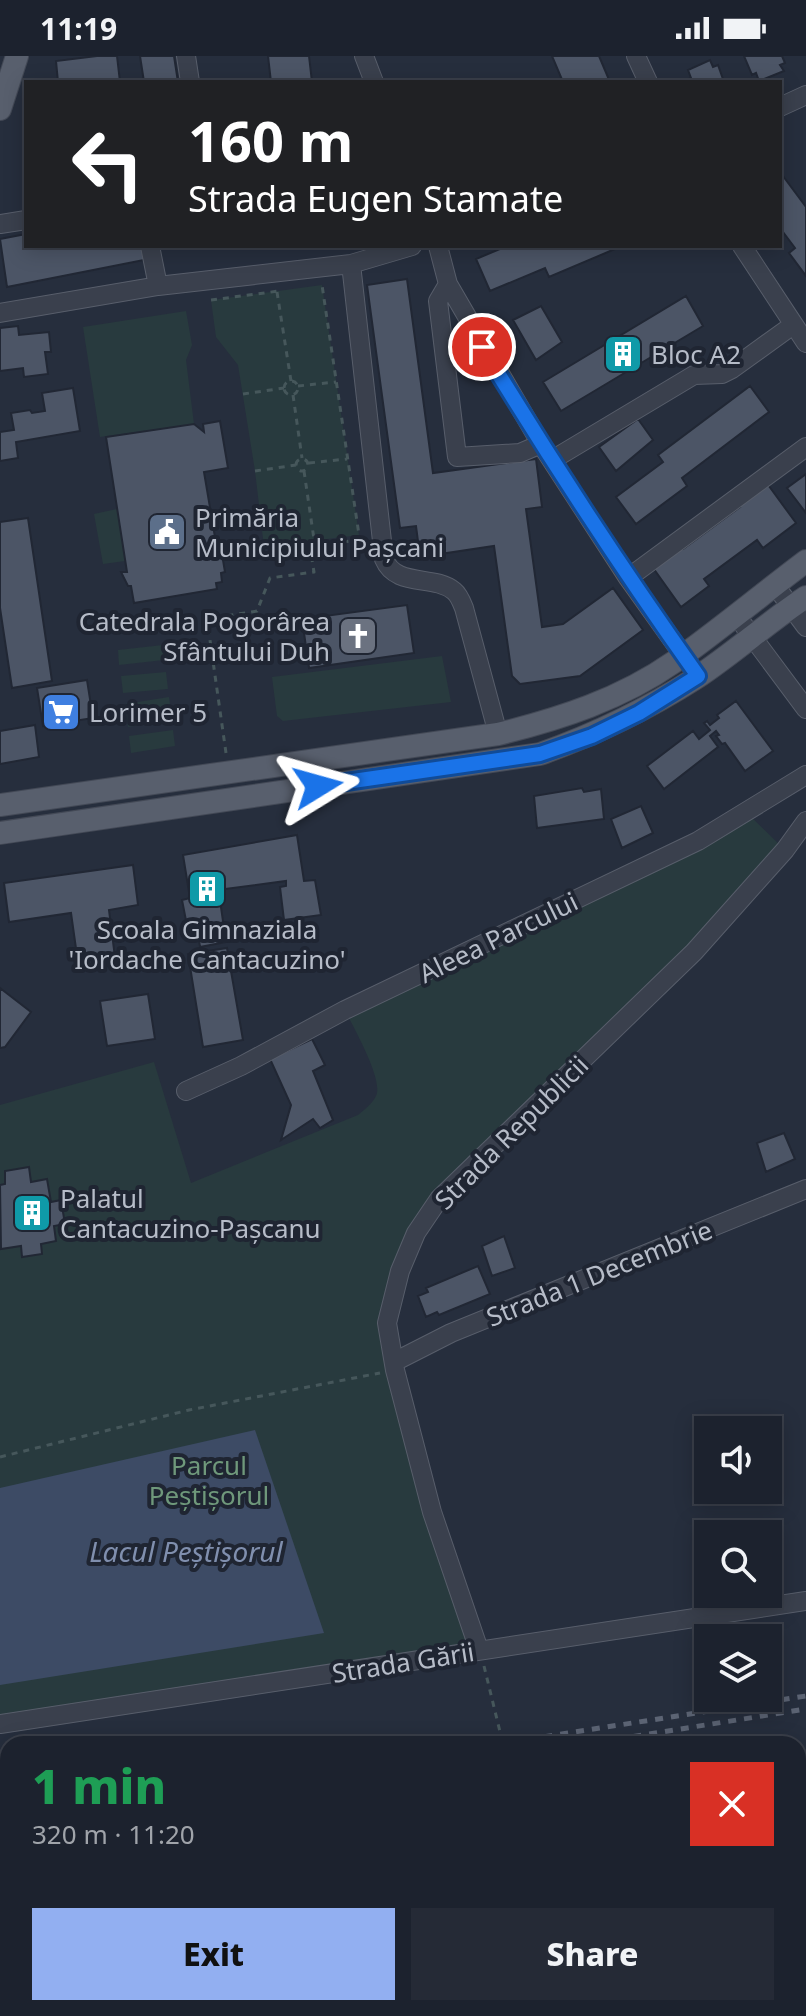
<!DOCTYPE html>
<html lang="en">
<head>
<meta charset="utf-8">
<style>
  :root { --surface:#1c222e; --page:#252a36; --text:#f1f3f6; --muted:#a0a4aa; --line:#3a3f4a; --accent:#92aff1 }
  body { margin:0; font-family:"Noto Sans",sans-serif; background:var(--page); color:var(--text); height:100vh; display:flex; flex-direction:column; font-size:30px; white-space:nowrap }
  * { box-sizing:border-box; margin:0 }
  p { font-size:26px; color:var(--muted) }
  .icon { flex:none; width:44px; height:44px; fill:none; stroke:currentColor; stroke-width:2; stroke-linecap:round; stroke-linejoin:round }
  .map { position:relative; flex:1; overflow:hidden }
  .details { position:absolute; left:0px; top:1680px; width:806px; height:280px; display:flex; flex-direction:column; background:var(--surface); border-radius:24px 24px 0 0; box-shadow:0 4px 20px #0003,0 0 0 2px var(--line) }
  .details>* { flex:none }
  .hud { position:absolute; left:24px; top:24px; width:758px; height:168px; border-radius:0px; box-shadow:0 4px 20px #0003,0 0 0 2px var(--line); background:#202124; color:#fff; overflow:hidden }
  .tools { position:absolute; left:694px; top:1360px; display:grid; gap:16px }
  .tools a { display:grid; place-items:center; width:88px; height:88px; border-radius:0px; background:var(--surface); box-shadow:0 4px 20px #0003,0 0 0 2px var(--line); font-size:40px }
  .pin { position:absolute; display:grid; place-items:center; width:68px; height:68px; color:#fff; margin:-34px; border:4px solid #fff; border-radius:50%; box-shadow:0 2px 8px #0007 }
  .me { position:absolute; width:88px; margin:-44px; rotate:82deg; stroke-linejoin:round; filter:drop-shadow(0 0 6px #0008) }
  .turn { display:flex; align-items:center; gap:28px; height:168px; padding:0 32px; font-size:36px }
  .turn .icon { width:104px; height:104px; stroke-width:2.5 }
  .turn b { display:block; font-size:56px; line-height:68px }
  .round { display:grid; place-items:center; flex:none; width:84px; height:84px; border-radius:0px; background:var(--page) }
  .headline { display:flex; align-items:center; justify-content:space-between; height:136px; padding:0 32px }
  h1 { font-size:48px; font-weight:800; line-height:60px; color:#1e9e55 }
  .action { display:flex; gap:16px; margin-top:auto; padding:16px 32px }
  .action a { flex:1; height:92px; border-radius:0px; background:var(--accent); color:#111; font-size:32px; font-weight:800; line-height:92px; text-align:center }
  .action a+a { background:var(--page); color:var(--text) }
  .status { display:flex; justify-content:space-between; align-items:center; height:56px; padding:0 40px; background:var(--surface); direction:ltr }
  .status svg { height:22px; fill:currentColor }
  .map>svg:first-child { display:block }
</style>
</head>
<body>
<div class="status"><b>11:19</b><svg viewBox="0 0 49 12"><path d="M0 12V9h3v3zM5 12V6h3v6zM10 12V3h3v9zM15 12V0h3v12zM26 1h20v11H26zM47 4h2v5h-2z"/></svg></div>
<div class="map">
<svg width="806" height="1960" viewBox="0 0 806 1960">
  <rect width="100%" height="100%" fill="#262e3d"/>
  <path fill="#283a3e" d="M322,229L359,479L264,491L255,415L238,309L216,281L211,244Z
    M186,255L192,289L186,304L194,368L100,381L83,271Z
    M117,453L125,505L103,508L94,458Z
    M163,589L164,604L119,609L118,594Z
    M442,600L451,646L283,665L277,660L272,621Z
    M166,616L168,633L123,637L121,620Z
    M169,641L172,664L128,671L125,648Z
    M173,674L175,690L131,697L129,680Z
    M746,756L785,794L439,1143L387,1267L479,1594L0,1668V1049L154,1006L191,1127L358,1059C364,1054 373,1047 376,1040C384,1024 353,971 345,954Z"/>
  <path fill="#3d4b65" d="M255,1374L324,1577L0,1629V1432Z"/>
  <path fill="#4c5566" stroke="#212734" stroke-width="2" d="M97,0H117L120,26H58L56,5Z
    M140,0H174L178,26H144Z
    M268,0H309L312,26H271Z
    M552,0H599L610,26H563Z
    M744,0H782L785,7L780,9L784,15L759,25L756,17L752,19Z
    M710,4L713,11L718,9L724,26H688L687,24L691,22L688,14Z
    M780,116L806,151V220L789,197L795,192L780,172Z
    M26,178V190H146L149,203L7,231L0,183Z
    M507,190H622L549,221L545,212L490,235L476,203Z
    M407,223L433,417L536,403L542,451L526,453L542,571L563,568L613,532L643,574L580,620L520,628L512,620L494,490L420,501L416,470L400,472L367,229Z
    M686,240L703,270L561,355L543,326Z
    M541,250L562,286L536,304L513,264Z
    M18,270L19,279L49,276L51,296H45L48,318L24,321L23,312L0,315V272Z
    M750,330L769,356L682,422L687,430L636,468L616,441L663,406L658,399Z
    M73,332L80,375L16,386L18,402L0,405V376L14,374L11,357L30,354L32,357L45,355L42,337Z
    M638,363L653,384L616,415L599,391Z
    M220,365L228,412L204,416L218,499L222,498L225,516L221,517L222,526L216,527L217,533L134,547L131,530H128L121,516H127L106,381L194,368L204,376L203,368Z
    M806,418V457L787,432Z
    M766,426L796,467L763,492L757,484L704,523L709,530L681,551L651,509L679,489L683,493L740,451L737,447Z
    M28,462L52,625L12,632L0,552V466Z
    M407,549L414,597L309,612L302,563Z
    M87,624L93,662L43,670L37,632Z
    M736,645L773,695L745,715L725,687L722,688L716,680L719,679L716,675L710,680L718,691L664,733L647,710L693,675L699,683L710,674L704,667L707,665L710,669L719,662L717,659Z
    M35,669L39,701L0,708V675Z
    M582,732L584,736L601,733L604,763L537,772L534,740Z
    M641,750L653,777L622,792L611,763Z
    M297,779L304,825L315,824L321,859L284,864L280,831L286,830V825L209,835L210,841L219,837L226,886L200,891L198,878L189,880L182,844L190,842L183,799Z
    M133,809L138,849L109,854L116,909L79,914L71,857L9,866L4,827Z
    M227,892L243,984L203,991L188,898Z
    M0,932L31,956L5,991L0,992Z
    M148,938L155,983L107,990L100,945Z
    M312,983L325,1009L313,1015L333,1064L320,1072L313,1063L281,1084L291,1049L270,1003Z
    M784,1077L795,1103L766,1116L757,1087Z
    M29,1111L31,1126L47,1123L51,1146L61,1144L65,1168L54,1170L56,1185L41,1188L42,1198L22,1201L21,1190L1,1193L0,1129L5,1128V1115Z
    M504,1180L515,1212L492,1220L482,1190Z
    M478,1210L490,1238L439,1259L437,1256L426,1261L418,1240L428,1236L426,1232Z
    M88,1952H120L123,1960H91Z
    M379,1952H398L400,1960H358Z"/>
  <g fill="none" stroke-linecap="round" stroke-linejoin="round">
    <g stroke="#585e6b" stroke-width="20">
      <path id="minor" d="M186,0L190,26
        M364,0L374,26
        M636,0L648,26
        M780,51L806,39
        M0,168L26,164
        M150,190L158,230
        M438,190L448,228L541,388L628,522L698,620
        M742,190L806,287
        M351,208L384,503C396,532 433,518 454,535C459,539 462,547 464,552L498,678
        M448,228L438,245L457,401L520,397L541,388
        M0,257L158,230L351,208L412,190
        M552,404L694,319L722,318L732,313L793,269
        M628,522L806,391
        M774,528L806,571
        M736,559L806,653
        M186,1035L241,1010L345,954L698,785L806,719
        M394,1306L451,1277L806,1133
        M479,1594L432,1456L395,1314L387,1267L400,1215L416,1177L439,1143L694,896L785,794L806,765
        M0,1668L806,1545
        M798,1921L806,1927
        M580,1952L583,1960
        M312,1960L317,1952"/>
    </g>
    <g stroke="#434956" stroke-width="24">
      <path id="major" d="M0,53L17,0
        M0,749L498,678C560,663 621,643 674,606C719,574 762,538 806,505
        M0,777L540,698C596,678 646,654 696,622C734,597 768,566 806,541"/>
    </g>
    <path stroke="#46575b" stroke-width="3" stroke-dasharray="6 6" stroke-linecap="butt" d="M277,236L291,325
      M211,244L279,235
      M284 332a7 7 0 1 1 14 0a7 7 0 1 1-14 0Z
      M298,330L336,326
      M243,338L284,332
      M293,339L302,402
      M296 409a6 6 0 1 1 12 0a6 6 0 1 1-12 0Z
      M309,407L347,403
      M255,415L296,409
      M304,415L315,490
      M226,697L207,563L257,555L270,522L314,516L310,491L356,484L359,479L322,229
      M0,1401L189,1354L380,1317
      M484,1610L503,1688"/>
    <use href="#minor" stroke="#3a404d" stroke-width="18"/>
    <use href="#major" stroke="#585f6d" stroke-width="22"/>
    <path stroke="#5c6474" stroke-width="5" stroke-dasharray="8 8" stroke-linecap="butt" d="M497,1688L806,1640
      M586,1688L806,1653
      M0,1767L8,1766
      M0,1780L8,1779
      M756,1952L765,1960"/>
  </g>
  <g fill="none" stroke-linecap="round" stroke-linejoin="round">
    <g stroke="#114b97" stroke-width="20">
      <path id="route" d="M318,730L540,698L592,680L639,657L698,620C622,513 550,403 482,291"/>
    </g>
    <use href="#route" stroke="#1a73e8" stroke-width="14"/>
  </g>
  <defs>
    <g id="building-square" transform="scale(2)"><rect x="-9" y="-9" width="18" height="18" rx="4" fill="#0f9aa8" stroke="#1f2532"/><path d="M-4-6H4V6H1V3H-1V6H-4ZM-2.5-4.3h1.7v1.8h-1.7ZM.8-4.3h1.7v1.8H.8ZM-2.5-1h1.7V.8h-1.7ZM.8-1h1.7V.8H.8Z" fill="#fff"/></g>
    <g id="civic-square" transform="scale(2)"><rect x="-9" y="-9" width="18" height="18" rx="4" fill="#5c6f8a" stroke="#1f2532"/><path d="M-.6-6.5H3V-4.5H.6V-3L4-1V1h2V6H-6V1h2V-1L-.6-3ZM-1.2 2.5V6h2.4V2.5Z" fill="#fff"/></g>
    <g id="church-square" transform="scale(2)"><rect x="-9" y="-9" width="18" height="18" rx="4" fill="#6b7280" stroke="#1f2532"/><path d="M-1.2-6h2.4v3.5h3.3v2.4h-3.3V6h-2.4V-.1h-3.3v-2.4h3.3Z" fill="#fff"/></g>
    <g id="supermarket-square" transform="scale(2)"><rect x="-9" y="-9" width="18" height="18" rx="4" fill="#3f7fe0" stroke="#1f2532"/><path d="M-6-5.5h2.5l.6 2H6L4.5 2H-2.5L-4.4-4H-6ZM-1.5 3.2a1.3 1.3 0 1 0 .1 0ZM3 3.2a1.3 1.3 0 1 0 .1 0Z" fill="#fff"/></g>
  </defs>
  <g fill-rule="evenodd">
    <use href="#building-square" x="623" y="298"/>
    <use href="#civic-square" x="167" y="476"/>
    <use href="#church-square" x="358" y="580"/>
    <use href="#supermarket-square" x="61" y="656"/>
    <use href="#building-square" x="207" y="833"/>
    <use href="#building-square" x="32" y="1157"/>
  </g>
  <g text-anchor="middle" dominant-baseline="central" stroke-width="8" stroke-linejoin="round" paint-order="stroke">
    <g font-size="26" fill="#b6bcc8" stroke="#1f2532" text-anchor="start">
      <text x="651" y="298">Bloc A2</text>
      <text x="195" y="461">Primăria<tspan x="195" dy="30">Municipiului Pașcani</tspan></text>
      <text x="330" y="565" text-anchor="end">Catedrala Pogorârea<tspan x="330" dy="30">Sfântului Duh</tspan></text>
      <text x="89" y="656">Lorimer 5</text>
      <text x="207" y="873" text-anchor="middle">Scoala Gimnaziala<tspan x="207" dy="30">'Iordache Cantacuzino'</tspan></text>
      <text x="60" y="1142">Palatul<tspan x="60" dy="30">Cantacuzino-Pașcanu</tspan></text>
    </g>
    <g font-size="26" fill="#b6bcc8" stroke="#1f2532">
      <text transform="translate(498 881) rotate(-26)">Aleea Parcului</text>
      <text transform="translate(511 1076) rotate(-45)">Strada Republicii</text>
      <text transform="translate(599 1217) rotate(-22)">Strada 1 Decembrie</text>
      <text transform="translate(403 1606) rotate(-9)">Strada Gării</text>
    </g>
    <g font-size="26" fill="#6f987b" stroke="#1f2532">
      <text x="209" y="1409">Parcul<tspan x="209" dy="30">Peștișorul</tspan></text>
    </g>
    <g font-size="28" font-style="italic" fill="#808fae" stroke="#1f2532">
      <text x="186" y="1495">Lacul Peștișorul</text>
    </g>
  </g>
</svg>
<div class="tools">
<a><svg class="icon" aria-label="sound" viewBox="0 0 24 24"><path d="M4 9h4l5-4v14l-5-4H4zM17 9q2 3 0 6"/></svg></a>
<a><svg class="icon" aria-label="search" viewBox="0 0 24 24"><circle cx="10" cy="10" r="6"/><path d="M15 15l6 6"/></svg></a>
<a><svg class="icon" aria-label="layers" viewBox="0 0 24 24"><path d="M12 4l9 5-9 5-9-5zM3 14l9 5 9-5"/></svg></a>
</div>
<div class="pin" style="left:482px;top:291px;background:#d93025"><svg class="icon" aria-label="arrive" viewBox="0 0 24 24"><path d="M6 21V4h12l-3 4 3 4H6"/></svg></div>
<svg class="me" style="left:318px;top:730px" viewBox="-20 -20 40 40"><path d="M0-17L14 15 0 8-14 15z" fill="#1a73e8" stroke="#fff" stroke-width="4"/></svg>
<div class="hud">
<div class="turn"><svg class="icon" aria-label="left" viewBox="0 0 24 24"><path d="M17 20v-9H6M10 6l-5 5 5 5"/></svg><div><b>160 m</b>Strada Eugen Stamate</div></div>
</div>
<section class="details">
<div class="headline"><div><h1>1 min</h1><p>320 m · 11:20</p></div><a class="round" style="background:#d93025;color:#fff"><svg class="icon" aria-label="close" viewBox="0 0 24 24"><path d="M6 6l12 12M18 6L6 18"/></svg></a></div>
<div class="action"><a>Exit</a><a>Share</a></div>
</section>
</div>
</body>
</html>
